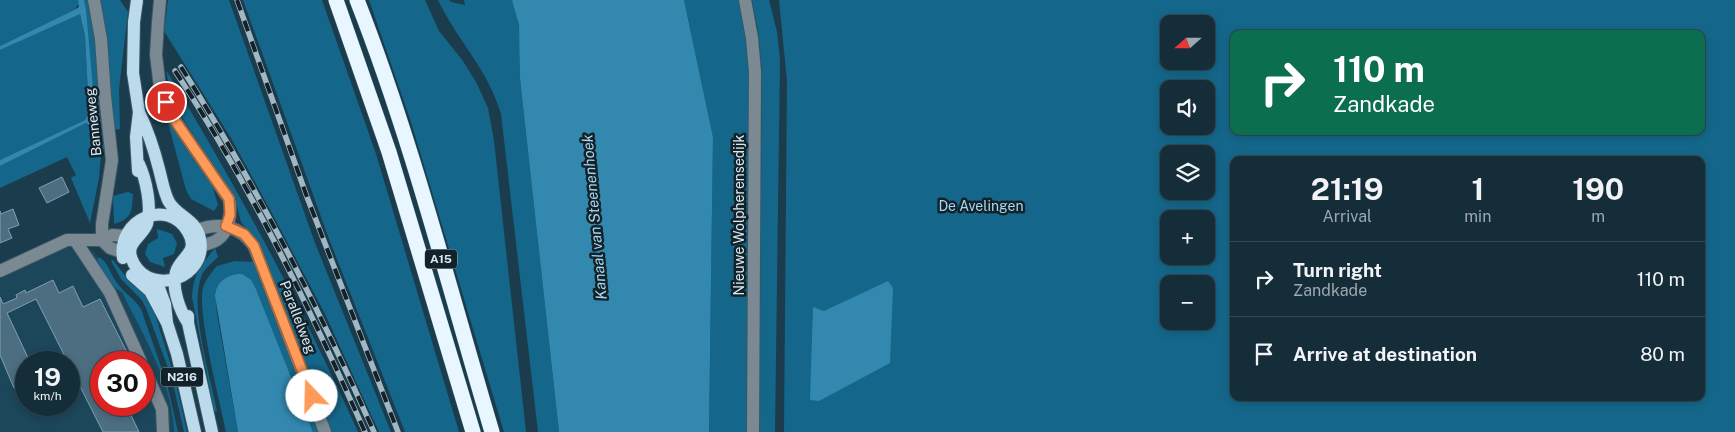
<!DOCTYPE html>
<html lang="en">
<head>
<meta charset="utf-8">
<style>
  :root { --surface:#142d39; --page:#213944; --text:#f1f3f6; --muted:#9da8ae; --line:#334953 }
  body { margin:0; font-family:"Public Sans",sans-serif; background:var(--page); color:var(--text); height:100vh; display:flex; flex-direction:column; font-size:19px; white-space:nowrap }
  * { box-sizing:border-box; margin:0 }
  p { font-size:16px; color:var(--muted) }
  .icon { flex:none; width:28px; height:28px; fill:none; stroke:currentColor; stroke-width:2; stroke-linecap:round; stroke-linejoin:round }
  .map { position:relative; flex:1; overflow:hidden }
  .drawer { position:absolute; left:1230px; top:156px; width:475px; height:245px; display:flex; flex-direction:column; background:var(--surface); border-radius:10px; box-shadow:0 2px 8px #0003,0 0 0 1px var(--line) }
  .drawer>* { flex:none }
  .banner { position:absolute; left:1230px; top:30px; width:475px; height:105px; border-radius:10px; box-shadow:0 2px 8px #0003,0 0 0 1px var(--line); background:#0b6e4f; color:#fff; overflow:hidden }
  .needle { width:32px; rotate:249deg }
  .tools { position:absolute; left:1160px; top:15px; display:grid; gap:10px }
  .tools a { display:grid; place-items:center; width:55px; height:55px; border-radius:10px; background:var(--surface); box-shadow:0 2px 8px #0003,0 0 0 1px var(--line); font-size:25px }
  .speed { position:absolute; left:15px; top:351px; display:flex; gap:10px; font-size:25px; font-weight:700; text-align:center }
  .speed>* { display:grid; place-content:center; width:65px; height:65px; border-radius:50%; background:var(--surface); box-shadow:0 2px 8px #0003,0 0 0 1px var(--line); line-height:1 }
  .speed small { font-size:12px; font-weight:400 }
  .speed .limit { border:8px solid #d22; background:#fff; color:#111 }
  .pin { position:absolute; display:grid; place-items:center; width:42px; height:42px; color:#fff; margin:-21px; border:2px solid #fff; border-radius:50%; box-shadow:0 1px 5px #0007 }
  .me { position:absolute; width:55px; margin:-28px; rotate:339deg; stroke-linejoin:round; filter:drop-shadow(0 0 4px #0008) }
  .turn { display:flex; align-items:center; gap:18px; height:105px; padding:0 20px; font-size:22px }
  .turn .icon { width:65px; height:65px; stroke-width:2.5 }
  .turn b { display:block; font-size:35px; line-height:42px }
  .eta { display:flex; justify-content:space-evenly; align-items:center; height:85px; text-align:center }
  .eta b { font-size:30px; font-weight:700; line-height:35px }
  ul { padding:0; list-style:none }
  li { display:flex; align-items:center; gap:15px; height:75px; padding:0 20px; border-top:1px solid var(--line) }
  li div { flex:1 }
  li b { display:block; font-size:19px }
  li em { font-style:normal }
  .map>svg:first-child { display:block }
</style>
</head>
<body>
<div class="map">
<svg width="1735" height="432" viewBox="0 0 1735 432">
  <rect width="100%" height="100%" fill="#1b3c4c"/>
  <path fill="#1c465a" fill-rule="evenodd" d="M77,246L95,252L111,282L130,299L158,362L173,409L175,432H0V277L66,247ZM26,362H69V405H26ZM101,362H144V405H101Z"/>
  <path fill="#14678a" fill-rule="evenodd" d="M0,0H78L79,4L74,10L0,46Z
    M84,0H89L93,18L107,148L101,155L99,178L90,223L71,178L76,175L67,157L0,188V166L86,123L91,126L94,144L98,143Z
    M99,0H120L128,12L119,89L120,129L114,130L107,57L108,40Z
    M168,0H229L315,243L391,432H379L325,314L274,217L231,138L164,31Z
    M243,0H322L376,154L459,432H405L329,239Z
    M369,0H425L439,31L463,61L477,84L488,108L494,141L526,432H504L411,122Z
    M438,0H449L451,2L465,5L464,0H512C523,24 519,54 520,79L559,432H538L501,114C487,67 458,42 438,0Z
    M684,0H738L744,22L750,69L747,432H709L713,137Z
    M752,0H769L777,32L780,59L775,432H759L762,72L758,30Z
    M779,0H1735V432H784L787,81ZM1169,24H1206V61H1169ZM1234,34H1701V131H1234ZM1169,89H1206V126H1169ZM1169,154H1206V191H1169ZM1234,160H1701V398H1234ZM1169,219H1206V256H1169ZM1169,284H1206V321H1169Z
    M76,14H80L85,36L89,114L85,120L0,160V50Z
    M166,70C237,187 302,307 358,432H330L257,242L241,222L235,199L182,117L170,91Z
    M167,119L212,185L218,205L214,211L191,199L186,190Z
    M128,192L133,194C132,211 132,219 114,224L113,196Z
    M157,229L172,234L177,243L174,254L163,258L165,267L150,262L145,254L148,244L158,238Z
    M215,248L218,257C211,264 202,270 200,281C191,313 210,376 217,411H214L192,297C193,274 201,265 215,248Z
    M99,257C109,263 110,274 117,283C124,293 134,298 141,309L167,384L178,432H174C172,382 144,337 122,292C108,285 104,274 97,259Z
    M113,260L129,281L145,294L154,311L174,375L187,432H184L172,379L146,308L141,299L121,279L111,261Z
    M235,261L255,262L320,432H313L256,289L215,291L217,314L238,432H226C220,402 197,314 203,288C205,280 212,272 217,266Z"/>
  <path fill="#3388b0" d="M78,0H84L86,10L98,145H94L91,126L86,123L0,166V160L85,120L89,114L85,36L80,14L0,50V46L74,10L79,7Z
    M512,0H684L713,137L709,432H559L520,79L519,25Z
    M242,274L251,280L256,289L313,432H238L215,296C216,281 229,274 242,274Z
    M888,281L893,288L890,363L819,401L810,400L813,307L824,311Z"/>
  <path fill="#4c6e80" stroke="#7c9fb3" d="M62,177L69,192L47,203L39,188Z
    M13,209L19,225L8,229L12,238L0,243V211L1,214Z
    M53,280L59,293L73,286L83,307L100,299L132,362H101V405H145L130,413L139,432H103L36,299L7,313L30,362H26V382L14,388L0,355V297L3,304L17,298L16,295L25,290L26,293Z"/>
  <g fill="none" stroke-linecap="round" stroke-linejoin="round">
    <g stroke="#395867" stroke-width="14">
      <path id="minor" d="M94,0L101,39L105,96L112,160L102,224V240
        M745,0L752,38L755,72L753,432
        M158,22L160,0
        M156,55L160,88L172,116L229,199C232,211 229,233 217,240C213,243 206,244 201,246
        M197,230C220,222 239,225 254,246L325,432
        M75,240L110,293L141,362
        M102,240L110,248L122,252
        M0,271L67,240H102L112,235L125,236
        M144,368L162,409L163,432"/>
    </g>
    <g stroke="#395867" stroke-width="14">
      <path id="major" d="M134,22L133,73L139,112L136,137L138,171
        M139,112C148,131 154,149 159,169C162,180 164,193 169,202C178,217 197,220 200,239C208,277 153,297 134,264C122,243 142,238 147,224C152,207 146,179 139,164
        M123,258C117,219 168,197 188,232C200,253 180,257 176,272C171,287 180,311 188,323
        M132,275L150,291L167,323
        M156,280L165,304L167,323L177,354L195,432
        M188,316V323L212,432"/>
    </g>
    <g stroke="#395867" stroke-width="16">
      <path id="highway" d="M336,0L389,152L473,432
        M357,0C412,140 449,288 492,432"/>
    </g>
    <use href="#minor" stroke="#7a8992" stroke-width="12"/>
    <use href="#major" stroke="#bbdaec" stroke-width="12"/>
    <use href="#highway" stroke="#e8f6ff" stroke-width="15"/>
    <g stroke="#a1b7c4" stroke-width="5.5">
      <path id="rail" d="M237,0L307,197L398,432
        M181,67C255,183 318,306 374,432
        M175,71C250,184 310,309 365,432"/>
    </g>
    <use href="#rail" stroke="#132129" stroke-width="4" stroke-dasharray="11" stroke-linecap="butt"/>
    <g stroke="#395867" stroke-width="14" stroke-linecap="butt">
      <path id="minor-bridge" d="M156,55L158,22"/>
    </g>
    <g stroke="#395867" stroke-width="14" stroke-linecap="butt">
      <path id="major-bridge" d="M134,22L137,0"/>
    </g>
    <use href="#minor-bridge" stroke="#7a8992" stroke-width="12"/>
    <use href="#major-bridge" stroke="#bbdaec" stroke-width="12"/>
  </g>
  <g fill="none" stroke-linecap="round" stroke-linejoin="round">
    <g stroke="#a5653a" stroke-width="12">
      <path id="route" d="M166,102L172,116L229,199L230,215L226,226L244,234L254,246L312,396"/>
    </g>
    <use href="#route" stroke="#fe9b59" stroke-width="9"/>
  </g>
  <g text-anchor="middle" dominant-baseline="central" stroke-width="5" stroke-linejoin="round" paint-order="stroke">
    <g fill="#132129" stroke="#9daeb8" stroke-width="1">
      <rect x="425" y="249.5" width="32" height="19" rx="4"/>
      <rect x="161" y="367.5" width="42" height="19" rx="4"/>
    </g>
    <g font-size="12" font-weight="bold" fill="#d8eaf5">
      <text x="441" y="259">A15</text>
      <text x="182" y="377">N216</text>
    </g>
    <g font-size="14" fill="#d8eaf5" stroke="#132129">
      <text transform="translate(93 122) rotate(-96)">Banneweg</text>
      <text transform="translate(739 215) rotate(-90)">Nieuwe Wolpherensedijk</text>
      <text transform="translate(298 317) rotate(69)">Parallelweg</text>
    </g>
    <g font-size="14" fill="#a7d7f2" stroke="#132129">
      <text x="981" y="206">De Avelingen</text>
    </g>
    <g font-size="15" font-style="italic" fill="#a6d6f1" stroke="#132129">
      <text transform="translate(594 217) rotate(-95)">Kanaal van Steenenhoek</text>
    </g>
  </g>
</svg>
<div class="tools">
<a><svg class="needle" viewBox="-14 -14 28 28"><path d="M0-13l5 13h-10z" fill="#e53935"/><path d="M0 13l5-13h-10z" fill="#9da8ae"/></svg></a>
<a><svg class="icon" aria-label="sound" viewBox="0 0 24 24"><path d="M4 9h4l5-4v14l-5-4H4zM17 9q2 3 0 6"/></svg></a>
<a><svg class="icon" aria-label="layers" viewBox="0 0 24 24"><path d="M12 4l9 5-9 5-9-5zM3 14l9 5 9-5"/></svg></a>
<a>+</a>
<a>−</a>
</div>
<div class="speed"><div>19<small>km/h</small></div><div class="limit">30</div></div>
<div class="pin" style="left:166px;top:102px;background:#d93025"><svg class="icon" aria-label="arrive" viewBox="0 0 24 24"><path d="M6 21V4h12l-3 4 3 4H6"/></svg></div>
<svg class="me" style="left:312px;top:396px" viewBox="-20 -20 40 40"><circle r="19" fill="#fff"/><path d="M0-13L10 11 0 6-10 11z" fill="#fe9b59"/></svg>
<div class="banner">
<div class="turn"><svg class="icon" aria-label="right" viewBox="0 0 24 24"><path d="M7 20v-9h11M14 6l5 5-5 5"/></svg><div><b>110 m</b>Zandkade</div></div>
</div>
<section class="drawer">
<div class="eta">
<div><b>21:19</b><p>Arrival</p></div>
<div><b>1</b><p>min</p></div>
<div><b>190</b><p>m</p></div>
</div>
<ul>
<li><svg class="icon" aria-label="right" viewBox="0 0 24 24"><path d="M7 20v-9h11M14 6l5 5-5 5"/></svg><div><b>Turn right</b><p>Zandkade</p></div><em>110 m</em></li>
<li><svg class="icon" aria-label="arrive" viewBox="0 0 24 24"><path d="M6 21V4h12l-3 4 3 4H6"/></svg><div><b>Arrive at destination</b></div><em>80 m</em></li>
</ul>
</section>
</div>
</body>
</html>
